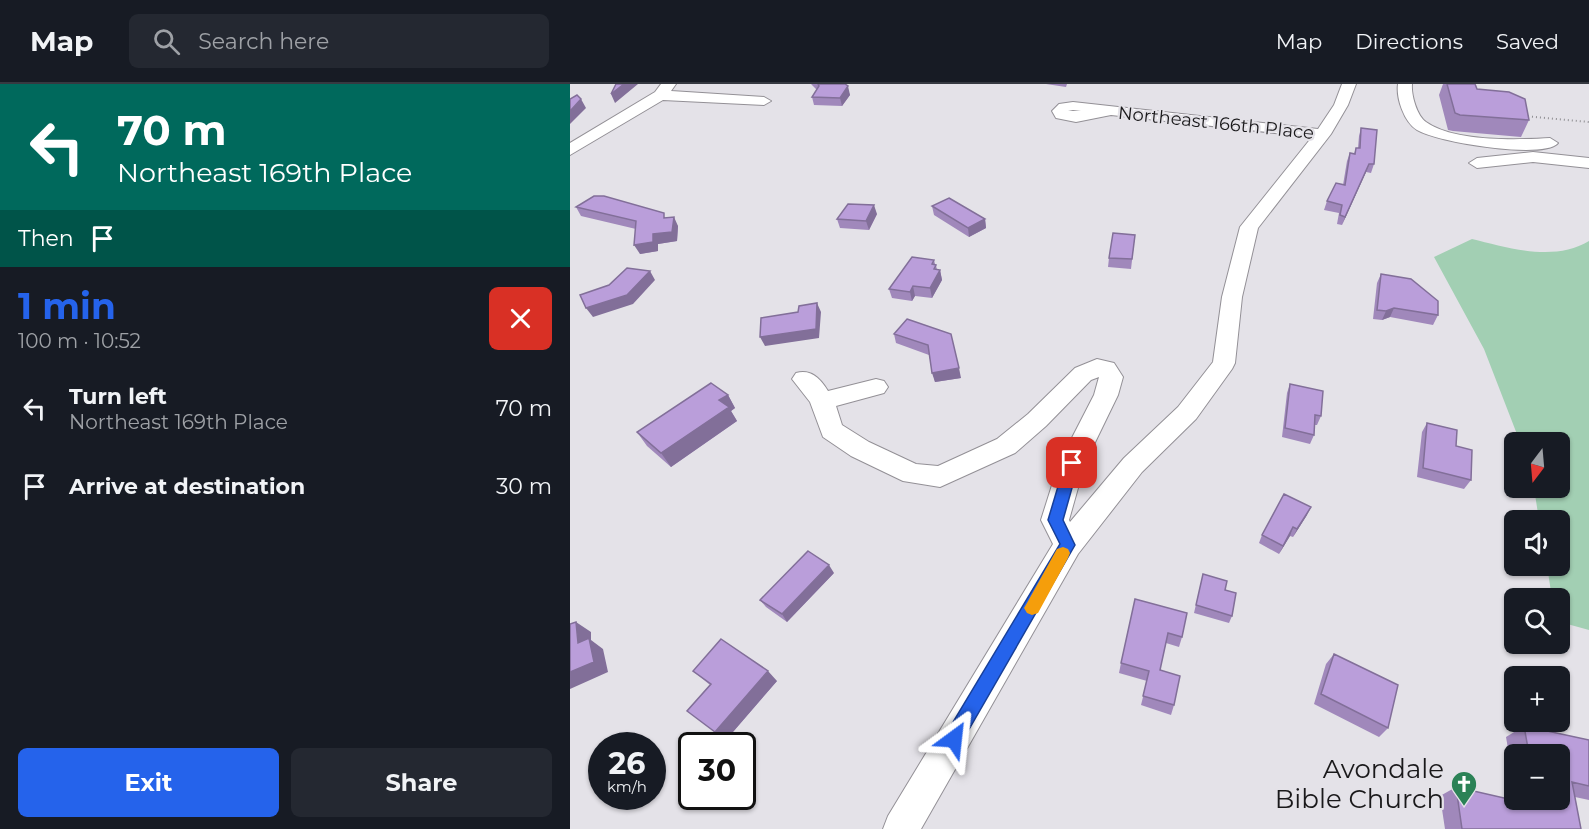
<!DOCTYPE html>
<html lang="en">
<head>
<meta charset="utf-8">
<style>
  :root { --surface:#171b24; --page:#242831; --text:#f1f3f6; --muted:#9ea1a6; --line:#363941; --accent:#2563eb }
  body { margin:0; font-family:Montserrat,sans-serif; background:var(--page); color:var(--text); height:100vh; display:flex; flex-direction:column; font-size:22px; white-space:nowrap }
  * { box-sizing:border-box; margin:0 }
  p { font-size:20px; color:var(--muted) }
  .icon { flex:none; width:33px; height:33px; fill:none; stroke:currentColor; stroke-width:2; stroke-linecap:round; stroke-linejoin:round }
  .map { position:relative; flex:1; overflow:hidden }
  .panel { display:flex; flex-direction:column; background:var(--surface); width:570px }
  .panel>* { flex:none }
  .hud { background:#00695c; color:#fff; overflow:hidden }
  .needle { width:39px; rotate:196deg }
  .controls { position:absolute; left:934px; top:348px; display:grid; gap:12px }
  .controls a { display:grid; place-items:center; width:66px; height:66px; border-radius:9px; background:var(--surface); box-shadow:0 2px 4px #0004; font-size:30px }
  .speed { position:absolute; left:18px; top:648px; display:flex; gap:12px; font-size:30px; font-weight:700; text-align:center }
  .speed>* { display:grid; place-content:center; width:78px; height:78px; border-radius:50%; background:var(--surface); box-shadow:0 2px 4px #0004; line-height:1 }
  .speed small { font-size:15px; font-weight:400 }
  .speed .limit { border:3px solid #111; border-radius:9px; background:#fff; color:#111 }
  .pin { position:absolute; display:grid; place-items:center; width:51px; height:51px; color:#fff; margin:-26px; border-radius:12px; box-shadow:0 3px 9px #0006 }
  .me { position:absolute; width:66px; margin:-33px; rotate:30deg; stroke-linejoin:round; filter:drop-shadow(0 0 4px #0008) }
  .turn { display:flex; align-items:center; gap:21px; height:126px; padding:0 18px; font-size:27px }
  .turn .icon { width:78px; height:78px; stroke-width:2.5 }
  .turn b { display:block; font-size:42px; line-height:51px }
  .then { display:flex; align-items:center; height:57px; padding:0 18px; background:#0003; gap:12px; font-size:22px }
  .round { display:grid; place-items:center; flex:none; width:63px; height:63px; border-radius:9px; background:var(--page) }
  .overview { display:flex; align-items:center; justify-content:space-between; height:102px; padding:0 18px }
  h1 { font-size:36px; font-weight:700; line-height:45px; color:var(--accent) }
  .action { display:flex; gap:12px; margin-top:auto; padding:12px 18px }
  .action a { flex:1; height:69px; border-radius:9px; background:var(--accent); color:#fff; font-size:24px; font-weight:700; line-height:69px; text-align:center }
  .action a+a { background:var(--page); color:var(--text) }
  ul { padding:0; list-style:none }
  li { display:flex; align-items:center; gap:18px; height:78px; padding:0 18px }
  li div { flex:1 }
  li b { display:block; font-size:22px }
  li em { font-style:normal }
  header { display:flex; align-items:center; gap:36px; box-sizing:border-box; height:84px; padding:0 30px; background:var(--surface); border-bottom:2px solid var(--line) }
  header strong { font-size:28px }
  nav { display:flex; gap:33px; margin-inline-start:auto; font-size:21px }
  .search { width:420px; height:54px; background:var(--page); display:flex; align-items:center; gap:15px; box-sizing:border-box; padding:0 21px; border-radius:9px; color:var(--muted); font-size:22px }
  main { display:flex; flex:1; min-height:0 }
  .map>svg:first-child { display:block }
</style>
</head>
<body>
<header>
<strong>Map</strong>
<div class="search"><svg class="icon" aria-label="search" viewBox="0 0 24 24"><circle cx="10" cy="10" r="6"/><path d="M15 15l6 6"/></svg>Search here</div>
<nav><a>Map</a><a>Directions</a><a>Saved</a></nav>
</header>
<main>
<section class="panel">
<div class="hud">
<div class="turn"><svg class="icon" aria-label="left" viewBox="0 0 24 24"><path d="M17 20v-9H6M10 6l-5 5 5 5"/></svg><div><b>70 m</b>Northeast 169th Place</div></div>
<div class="then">Then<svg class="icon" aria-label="arrive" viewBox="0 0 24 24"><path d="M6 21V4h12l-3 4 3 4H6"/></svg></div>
</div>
<div class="overview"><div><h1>1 min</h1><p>100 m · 10:52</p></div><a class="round" style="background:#d93025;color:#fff"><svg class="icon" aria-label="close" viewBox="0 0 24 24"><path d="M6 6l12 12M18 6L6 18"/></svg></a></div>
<ul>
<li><svg class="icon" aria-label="left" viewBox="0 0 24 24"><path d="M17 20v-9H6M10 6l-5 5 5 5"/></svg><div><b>Turn left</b><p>Northeast 169th Place</p></div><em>70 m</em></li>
<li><svg class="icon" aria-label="arrive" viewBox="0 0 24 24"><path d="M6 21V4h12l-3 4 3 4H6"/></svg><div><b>Arrive at destination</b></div><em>30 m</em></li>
</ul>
<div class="action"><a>Exit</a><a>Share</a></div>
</section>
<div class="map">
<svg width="1019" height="745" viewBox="0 0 1019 745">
  <rect width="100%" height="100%" fill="#e4e2e8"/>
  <path fill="#a2cfb3" d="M902,155C938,164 985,178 1019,157V546L990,538V514H982L977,482H990V436H969L964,404H990V358H950L914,265L864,173Z"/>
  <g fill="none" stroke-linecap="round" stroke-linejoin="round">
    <g stroke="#939096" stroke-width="2">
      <path id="minor" d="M91,0H106L101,7L194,13L201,17L194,21L93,16L0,71V59L85,8Z
        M772,0H786L778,21L761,50L688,144L672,213L665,279L662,285L626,335L572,388L508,470L351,745H313L318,732L483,460L471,436L489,379L524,311L529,293L521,296L476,342L445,369L370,403L333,397L281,372L253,353L240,318L222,295L226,289C241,285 250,294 258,307L306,295L314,297L318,303L314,309L266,322L272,341L299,358L346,380L368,382L427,355L458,330L505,284L527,275L544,279L553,293L548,311L515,379L499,436L500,438L554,374L608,323L643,278L652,213L670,143L742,53L541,31L506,38L486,34L482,27L489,20L503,18L748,45L764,21ZM503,26L511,27H498Z
        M828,0H842C841,11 847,32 856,38C884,58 947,56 980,54L988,59C974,76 866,58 847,46C834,38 826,14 828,0Z
        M963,68L1019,74V84L963,78L907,84L899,79L907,74Z"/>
    </g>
    <path stroke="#908f93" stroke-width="2" stroke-dasharray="1 3" stroke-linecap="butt" d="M954,32L1019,38"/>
    <use href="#minor" fill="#fff" fill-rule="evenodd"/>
  </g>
  <path fill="#a088bb" d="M241,0H275L280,11L272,22L244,21L242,13L247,6Z
    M476,0H497L496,3Z
    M873,0H905L907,5L959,36L951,53L883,47L878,46L869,11Z
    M791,44L804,80L801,89L796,88L772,141L767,140L769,129L754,126L757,117L773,101L777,77L780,69L784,70L786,64H788L789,52Z
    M362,122L415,135L416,144L399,153L364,131Z
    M6,123L96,134L108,142L107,157L88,160V167L70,170L66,145L11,132Z
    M307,130L299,146L270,144L267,135Z
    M565,151L561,185L538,183L539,174Z
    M364,176L365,180L366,181L367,186H370L372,196L362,214L345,212L342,217L322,214L319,205Z
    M811,190L868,231L863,241L820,233L812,236L803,235L807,199Z
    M337,235L391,294L365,298L359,271L326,259L324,250Z
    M720,300L751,332L747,341H744V351L740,360L712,353L717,309Z
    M158,311L165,324L161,327L167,337L101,383L77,362L67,348Z
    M857,339L901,396L894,405L847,393L852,348Z
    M737,431L723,453L720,452L709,470L689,459L692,451Z
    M264,489L217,538L196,523L190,516Z
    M633,490L655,506L662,532L659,539L624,529Z
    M565,515L612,553L609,563L596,559L590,586L604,621L601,631L571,621L577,597L549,589L551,579Z
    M764,570L818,644L809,653L744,620L756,580Z
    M123,587L207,597L156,656L117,627L140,601Z
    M954,642L1019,656V716L1005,713L1011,745H875L870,712L886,703L947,717V716H990V670H945V706L936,653Z"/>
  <path fill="#826f99" d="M54,0H68L45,19L41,10Z
    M278,2L280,11L272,22L270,14Z
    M11,15L16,24L0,40V27Z
    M799,80L796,88L772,141L775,133Z
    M304,121L307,130L299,146L296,137Z
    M104,133L108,142L107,157L88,160V167L70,170L64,161L83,150Z
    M415,135L416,144L399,153L398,144Z
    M370,186L372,196L362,214L360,204Z
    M80,187L85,196L63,220L23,233L16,224Z
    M343,202L345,212L342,217L340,208Z
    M247,219L251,228L249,254L195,262L190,253Z
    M824,224L820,233L812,236L816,227Z
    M389,284L391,294L365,298L362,289Z
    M158,311L165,324L161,327L167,337L101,383L91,369L149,316Z
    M741,423L737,431L723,453L727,445Z
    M723,443L720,452L709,470L713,462Z
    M259,481L264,489L217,538L212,530Z
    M6,538L21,548V556L33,565L38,588L0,605V588L8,559Z
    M198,587L207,597L156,656L145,648Z"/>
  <path fill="#ba9eda" stroke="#826f99" stroke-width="1.5" d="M46,0H54L41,10Z
    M248,0H275L278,2L270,14L242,13L249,2Z
    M877,0H905L907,5L939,8L955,15L959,36L890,31L885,29Z
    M7,11L11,15L0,27V15Z
    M791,44L807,46L804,80H799L775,133L770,131L772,121L757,117L766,99L775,101L780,69L785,70L786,64H790Z
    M24,112H34L94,129V134L104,133L102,148L83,150V158L64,161L66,137L6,123Z
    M379,114L415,135L398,144L362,122Z
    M278,120L304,121L296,137L267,135Z
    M543,149L565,151L562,175L539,174Z
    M342,173L364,176L362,180L366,181L364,185L370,186L360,204L343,202L340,208L319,205Z
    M57,184L80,187L57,211L16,224L10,211L39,201Z
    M811,190L841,195L868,217V231L824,224L816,227L807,226Z
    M247,219L246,245L190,253L191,234L228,228L229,222Z
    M337,235L381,250L389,284L362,289L358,261L324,250Z
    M141,299L158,311L149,316L159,323L91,369L67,348Z
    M720,300L753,307L751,332L745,331L744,351L715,344Z
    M857,339L887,346L886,362L902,366L901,396L853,384Z
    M714,410L741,423L727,445L723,443L713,462L692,451Z
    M238,467L259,481L212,530L190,516Z
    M633,490L657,497L655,506L666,509L662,532L626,521Z
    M565,515L617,529L612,553L598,549L590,586L610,592L604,621L573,612L579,587L551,579Z
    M6,538L8,559L19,554L24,578L0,588V540Z
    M151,555L198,587L145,648L117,627L141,600L123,587Z
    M764,570L828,601L818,644L751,610Z
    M954,642L1019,656V702L1002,698L1011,745H892L886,703L969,722L968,716H990V670H959Z"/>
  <path fill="#2563eb" stroke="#184099" stroke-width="1.5" d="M502,373L509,379L493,436L505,461L390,661L384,664L377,661L374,655L377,648L490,460L478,436L495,379Z"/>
  <path fill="#f59e0b" d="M493,463L498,465L500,469L498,474L468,529L462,531L457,529L454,524L457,519L487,465Z"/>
  <defs>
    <g id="church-pin" transform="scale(1.35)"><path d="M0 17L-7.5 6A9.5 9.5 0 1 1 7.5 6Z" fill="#2b8256" stroke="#e4e2e8"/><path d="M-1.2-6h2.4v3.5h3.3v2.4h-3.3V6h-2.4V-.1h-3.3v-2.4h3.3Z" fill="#fff"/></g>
  </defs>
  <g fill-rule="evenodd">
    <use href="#church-pin" x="894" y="700"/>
  </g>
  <g text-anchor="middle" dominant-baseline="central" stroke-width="4.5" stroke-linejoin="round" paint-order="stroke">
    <g font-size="18" fill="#1a191b" stroke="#e4e2e8">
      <text transform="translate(646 39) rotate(6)">Northeast 166th Place</text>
    </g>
    <g font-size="26" fill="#1a191b" stroke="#e4e2e8" text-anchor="end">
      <text x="874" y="685">Avondale<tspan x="874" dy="30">Bible Church</tspan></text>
    </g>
  </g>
</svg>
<div class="controls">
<a><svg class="needle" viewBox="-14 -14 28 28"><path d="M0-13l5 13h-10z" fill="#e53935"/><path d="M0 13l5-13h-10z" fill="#9ea1a6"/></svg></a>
<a><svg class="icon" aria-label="sound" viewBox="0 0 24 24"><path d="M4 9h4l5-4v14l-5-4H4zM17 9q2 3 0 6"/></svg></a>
<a><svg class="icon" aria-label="search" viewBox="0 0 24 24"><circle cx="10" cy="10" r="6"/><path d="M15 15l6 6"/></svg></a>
<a>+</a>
<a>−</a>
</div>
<div class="speed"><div>26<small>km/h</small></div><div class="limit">30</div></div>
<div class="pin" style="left:502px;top:379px;background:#d93025"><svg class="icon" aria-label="arrive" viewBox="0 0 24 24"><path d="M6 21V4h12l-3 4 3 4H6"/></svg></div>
<svg class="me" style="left:384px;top:655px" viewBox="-20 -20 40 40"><path d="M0-17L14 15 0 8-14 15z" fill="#2563eb" stroke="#fff" stroke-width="4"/></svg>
</div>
</main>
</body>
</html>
